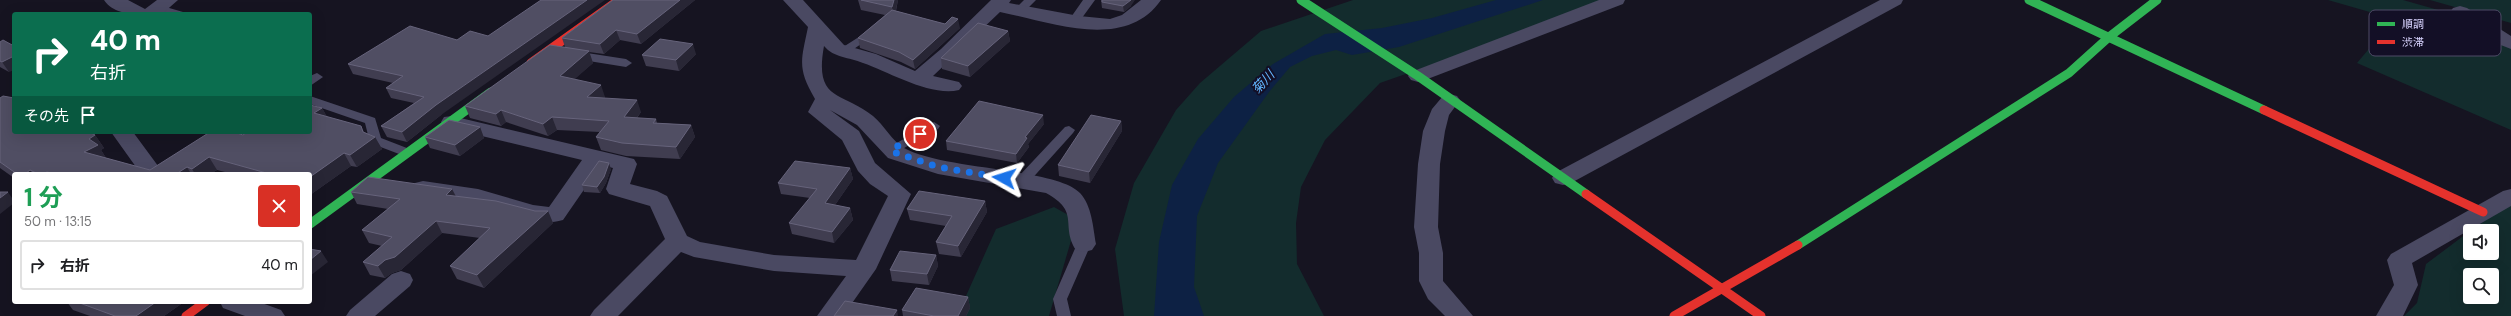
<!DOCTYPE html>
<html lang="ja">
<head>
<meta charset="utf-8">
<style>
  :root { --surface:#fff; --page:#f2f2f2; --text:#202124; --muted:#757577; --line:#e0e0e0 }
  body { margin:0; font-family:"DM Sans","Noto Sans JP",sans-serif; background:var(--page); color:var(--text); height:100vh; display:flex; flex-direction:column; font-size:15px; white-space:nowrap }
  * { box-sizing:border-box; margin:0 }
  p { font-size:13px; color:var(--muted) }
  .icon { flex:none; width:22px; height:22px; fill:none; stroke:currentColor; stroke-width:2; stroke-linecap:round; stroke-linejoin:round }
  .map { position:relative; flex:1; overflow:hidden }
  .drawer { position:absolute; left:12px; top:172px; width:300px; height:132px; display:flex; flex-direction:column; background:var(--surface); border-radius:4px; box-shadow:0 4px 16px #0002 }
  .drawer>* { flex:none }
  .top-card { position:absolute; left:12px; top:12px; width:300px; height:122px; border-radius:4px; box-shadow:0 4px 16px #0002; background:#0b6e4f; color:#fff; overflow:hidden }
  .tools { position:absolute; left:2463px; top:224px; display:grid; gap:8px }
  .tools a { display:grid; place-items:center; width:36px; height:36px; border-radius:4px; background:var(--surface); box-shadow:0 4px 16px #0002; font-size:20px }
  .pin { position:absolute; display:grid; place-items:center; width:34px; height:34px; color:#fff; margin:-17px; border:2px solid #fff; border-radius:50%; box-shadow:0 1px 4px #0007 }
  .me { position:absolute; width:44px; margin:-22px; rotate:276deg; stroke-linejoin:round; filter:drop-shadow(0 0 3px #0008) }
  .turn { display:flex; align-items:center; gap:14px; height:84px; padding:0 12px; font-size:18px }
  .turn .icon { width:52px; height:52px; stroke-width:2.5 }
  .turn b { display:block; font-size:28px; line-height:34px }
  .then { display:flex; align-items:center; height:38px; padding:0 12px; background:#0003; gap:8px; font-size:15px }
  .round { display:grid; place-items:center; flex:none; width:42px; height:42px; border-radius:4px; background:var(--page) }
  .head { display:flex; align-items:center; justify-content:space-between; height:68px; padding:0 12px }
  h1 { font-size:24px; font-weight:700; line-height:30px; color:#1e9e55 }
  ul { padding:0; list-style:none }
  li { display:flex; align-items:center; gap:12px; height:50px; margin:0 8px 6px; padding:0 4px; border:2px solid var(--line); border-radius:4px }
  li div { flex:1 }
  li b { display:block; font-size:15px }
  li em { font-style:normal }
  .map>svg:first-child { display:block }
</style>
</head>
<body>
<div class="map">
<svg width="2511" height="316" viewBox="0 0 2511 316">
  <rect width="100%" height="100%" fill="#161421"/>
  <path fill="#132c2d" fill-rule="evenodd" d="M1353,0H1617L1380,83L1325,140L1301,187L1296,223L1297,264L1324,316H1124L1115,249L1134,183L1176,110L1200,83L1261,31Z
    M2328,0H2403L2463,17L2511,46V130L2357,63L2394,19Z
    M2430,0H2511V23Z
    M2511,201V316H2404L2417,303L2426,264L2470,231V253H2492V231H2471ZM2470,275H2492V297H2470Z
    M1054,207L1077,220L1049,316H957L996,229Z"/>
  <path fill="#0d2144" d="M1496,0H1543L1399,47L1352,55L1336,50L1312,56L1290,67L1269,92L1218,163L1197,216L1194,287L1204,316H1154L1159,242L1172,185L1198,139L1234,97L1273,64L1325,34L1382,28L1432,18Z"/>
  <g fill="none" stroke-linecap="round" stroke-linejoin="round">
    <path fill="#4a4962" fill-rule="evenodd" d="M1024,0H1036L1024,12H1016L1014,10Z
      M1083,0H1095L1079,22H1071L1069,20Z
      M159,5L183,12L185,14C175,14 160,16 153,8L155,6Z
      M873,28L879,31L877,33L848,53H840L838,51L840,49Z
      M574,51L626,59L632,63L626,67L570,58L568,55Z
      M317,73L323,77L310,86V76Z
      M310,96L375,118L381,138L412,150L413,153L407,157L370,143L365,123L310,104Z
      M934,122L940,126L938,129L897,152L892,153L886,149Z
      M1069,126L1075,130L1073,133L1028,183H1018L1016,180L1018,177L1065,127Z
      M1084,239L1089,241L1091,244L1067,299L1071,316H1057L1053,299L1077,244L1079,241Z"/>
    <path fill="#4a4962" fill-rule="evenodd" d="M104,0H128L145,9L157,0H178L162,14C143,14 116,18 104,0Z
      M783,0H803L844,45L876,54L915,71L941,49L991,0H1011L1009,3L1079,16L1110,19L1122,15L1141,0H1161C1125,52 1050,22 1000,12L933,76L959,82L962,86L959,90C931,97 889,72 863,63C849,57 834,58 824,46C814,102 841,91 873,116C884,125 892,141 904,148C943,170 1057,168 1080,193C1092,206 1093,227 1096,244L1092,250L1084,252L1076,250C1060,225 1081,212 1046,193L938,174L888,158L857,125L830,110L859,131L875,163L911,194L876,269L843,316H817L846,276L774,271L694,257L681,252L618,316H590L594,310L665,239L650,206L609,194L606,189L613,168L601,165L563,220C533,229 504,210 476,203C459,199 440,198 423,195L415,193L412,188L415,183L423,181L478,189L533,205L549,207L582,160L444,127L441,122L444,117L452,116L634,159L637,164L630,184L657,191L667,196L687,236L700,242L774,255L856,260L888,196L870,184L858,171L842,140L808,112L815,99C797,68 801,61 808,27Z
      M1599,0H1625L1623,4L1425,80L1418,82L1411,80L1408,76L1411,72Z
      M1880,0H1903L1901,4L1571,183L1563,185L1555,183L1552,178L1555,173Z
      M2460,6L2467,8L2511,36V49L2488,40L2453,16L2450,12L2453,8Z
      M1450,94L1457,96L1460,100L1449,115L1445,131L1440,164L1438,227L1443,253V281L1473,316H1445L1428,299L1419,281V253L1414,227L1418,164L1423,131L1432,109L1443,96Z
      M111,132H133L164,174H141Z
      M2511,189V206L2412,263L2418,285L2403,316H2376L2394,285L2387,260L2391,254L2503,191Z
      M401,271L410,274L413,280L410,286L375,316H346L350,310L392,274Z
      M220,302H259L281,310L285,316H245L223,308Z"/>
    <path stroke="#30b455" stroke-width="9" d="M1301,0L1418,76L1586,194
      M2029,0L2264,110
      M310,224L491,92
      M1798,245L2069,73L2109,37L2157,0"/>
    <path stroke="#e5322d" stroke-width="9" d="M531,63L619,0
      M2264,110L2483,212
      M1586,194L1761,316
      M186,316L205,302
      M1674,316L1798,245"/>
  </g>
  <path fill="#403d50" d="M613,0H695L641,44L620,40L604,54L589,52L593,63L574,79L605,97L604,98L641,112L637,118L656,119L657,123L691,125L695,137L680,159L626,156L601,150L596,137L600,132L557,130L548,136L506,122L501,126L470,118L465,106L565,47L562,38Z
    M858,0H898L896,11L960,28L915,69L901,62L860,48L858,38L885,15L861,10Z
    M1101,0L1131,6L1124,12L1102,8Z
    M1008,31L1010,41L970,77L942,69L941,58Z
    M488,36L441,115L407,142L387,137L381,126L414,103L391,98L386,88L393,83L353,74L348,64L457,40Z
    M0,42L9,72L0,67Z
    M696,54L679,71L646,66L642,55Z
    M0,98L95,135L104,148L101,150L106,158L150,170L243,135L322,108L327,117L361,126L364,132L375,137L382,149L357,167L351,166L310,195V174H233L217,170L210,174H14V178L0,168Z
    M1121,121L1122,131L1090,183L1059,176L1058,165Z
    M1044,124L1028,144L1029,147L1017,163L947,150L946,141Z
    M480,127L484,138L460,156L430,148L425,137Z
    M850,168L853,179L835,205L850,208L853,220L834,243L792,234L789,223L810,198L781,194L778,183Z
    M611,169L606,183L600,193L584,192L582,185Z
    M452,189L456,196L535,211H548L553,223L484,288L457,279L450,266L480,238L442,233L401,270L392,273L385,278L370,275L363,262L382,246L369,243L362,230L388,209L357,204L351,192Z
    M985,201L987,212L961,257L939,254L936,242L946,226L910,220L907,209Z
    M936,255L938,266L929,285L892,281L890,270Z
    M968,297L970,308L966,316H903L902,310Z
    M67,302H184L164,316H90L73,310Z"/>
  <path fill="#282635" d="M587,0H605L441,115L407,142L402,132L436,105Z
    M680,0H695L641,44L637,34Z
    M894,0H898L894,18L892,7Z
    M1131,0H1135L1131,6L1124,12L1123,6Z
    M958,19L960,28L915,69L913,60Z
    M616,30L620,40L604,54L600,44Z
    M1008,31L1010,41L970,77L968,66Z
    M693,44L696,54L679,71L676,60Z
    M589,51L593,63L565,88L560,76Z
    M14,56V70L9,72L2,62Z
    M601,85L605,97L591,109L587,97Z
    M637,100L641,112L628,129L624,117Z
    M322,108L329,120L314,113Z
    M501,110L506,122L501,126L496,114Z
    M1043,115L1044,124L1028,144L1029,147L1017,163L1016,154L1025,137Z
    M552,117L557,130L548,136L543,124Z
    M1121,121L1122,131L1090,183L1089,172Z
    M691,125L695,137L680,159L676,147Z
    M361,126L367,138L375,137L382,149L357,167L350,155L363,132Z
    M480,127L484,138L460,156L455,145Z
    M95,135L104,148L101,150L106,158L93,165L84,152L89,139Z
    M344,153L351,166L310,195V177Z
    M209,157L217,170L210,174H195L192,169Z
    M609,163L611,169L606,183L600,193L597,187Z
    M187,167L191,174H176Z
    M850,168L853,179L828,215L825,203Z
    M30,170L33,174H25Z
    M47,172L49,174H42Z
    M452,189L458,201L446,195Z
    M8,192L14,201V203L0,214V198Z
    M985,201L987,212L961,257L958,246Z
    M850,208L853,220L834,243L832,232Z
    M548,211L553,223L484,288L477,275Z
    M436,221L442,233L401,270L392,273L385,278L378,266Z
    M321,251L328,262L310,276V260Z
    M936,255L938,266L929,285L927,274Z
    M968,297L970,308L966,316H958Z
    M156,302H184L164,316H136Z
    M897,310L898,316H893Z"/>
  <path fill="#504e63" stroke="#66637b" d="M541,0H587L436,105L402,132L381,126L424,97L386,88L403,76L348,64L410,26L457,40L470,31L488,36Z
    M613,0H680L637,34L616,30L600,44L562,38Z
    M861,0H894L892,7Z
    M1102,0H1131L1123,6L1102,2Z
    M892,10L945,24L952,17L958,19L913,60L899,52L858,38Z
    M978,23L1008,31L968,66L941,58Z
    M660,39L693,44L676,60L642,55Z
    M3,40L14,46V56L2,62L0,61V42Z
    M550,45L589,51L560,76L601,85L587,97L637,100L624,117L656,119L653,123L691,125L676,147L622,143L596,137L609,121L552,117L543,124L501,110L496,114L465,106Z
    M3,96L14,98V132H89L95,135L89,139L98,145L84,152L150,170L210,132H234L243,135L247,132H310V105L322,108L314,113L361,126L363,132L375,137L350,155L344,153L310,177V174H270L209,157L192,169L187,167L176,174H56L47,172L42,174H38L30,170L25,174H17L0,162V98Z
    M979,101L1043,115L1025,137L1027,138L1016,154L946,141Z
    M1091,115L1121,121L1089,172L1058,165Z
    M449,120L480,127L455,145L425,137Z
    M599,161L609,163L604,177L597,187L582,185Z
    M795,161L850,168L825,203L850,208L832,232L789,223L817,189L778,183Z
    M368,177L452,189L446,195L496,201L535,211H548L477,275L450,266L490,228L436,221L395,257L385,260L378,266L363,262L392,237L362,230L400,199L351,192Z
    M919,191L985,201L958,246L936,242L952,216L907,209Z
    M0,192H8L0,198Z
    M310,249L321,251L310,260Z
    M900,251L936,255L927,274L890,270Z
    M916,288L968,297L958,316H934L902,310Z
    M845,301L897,310L893,316H834Z
    M77,302H156L136,316H115Z"/>
  <g fill="none" stroke-linecap="round" stroke-linejoin="round">
    <path stroke="#1a73e8" stroke-width="7" stroke-dasharray="0 12.6" d="M920,134L892,149L896,153L938,167L1004,178"/>
  </g>
  <g text-anchor="middle" dominant-baseline="central" stroke-width="4" stroke-linejoin="round" paint-order="stroke">
    <g font-size="13" font-style="italic" fill="#62b6ff" stroke="#130f26">
      <text transform="translate(1263 82) rotate(-47)">菊川</text>
    </g>
  </g>
  <rect x="2369" y="10" width="132" height="46" rx="6" fill="#130f26" stroke="#4e4a67" stroke-width="1"/>
  <rect x="2377" y="22" width="18" height="4" fill="#30b455"/>
  <rect x="2377" y="40" width="18" height="4" fill="#e5322d"/>
  <g font-size="11" fill="#d9d4ff">
    <text x="2402" y="28">順調</text>
    <text x="2402" y="46">渋滞</text>
  </g>
</svg>
<div class="tools">
<a><svg class="icon" aria-label="sound" viewBox="0 0 24 24"><path d="M4 9h4l5-4v14l-5-4H4zM17 9q2 3 0 6"/></svg></a>
<a><svg class="icon" aria-label="search" viewBox="0 0 24 24"><circle cx="10" cy="10" r="6"/><path d="M15 15l6 6"/></svg></a>
</div>
<div class="pin" style="left:920px;top:134px;background:#d93025"><svg class="icon" aria-label="arrive" viewBox="0 0 24 24"><path d="M6 21V4h12l-3 4 3 4H6"/></svg></div>
<svg class="me" style="left:1004px;top:178px" viewBox="-20 -20 40 40"><path d="M0-17L14 15 0 8-14 15z" fill="#1a73e8" stroke="#fff" stroke-width="4"/></svg>
<div class="top-card">
<div class="turn"><svg class="icon" aria-label="right" viewBox="0 0 24 24"><path d="M7 20v-9h11M14 6l5 5-5 5"/></svg><div><b>40 m</b>右折</div></div>
<div class="then">その先<svg class="icon" aria-label="arrive" viewBox="0 0 24 24"><path d="M6 21V4h12l-3 4 3 4H6"/></svg></div>
</div>
<section class="drawer">
<div class="head"><div><h1>1 分</h1><p>50 m · 13:15</p></div><a class="round" style="background:#d93025;color:#fff"><svg class="icon" aria-label="close" viewBox="0 0 24 24"><path d="M6 6l12 12M18 6L6 18"/></svg></a></div>
<ul>
<li><svg class="icon" aria-label="right" viewBox="0 0 24 24"><path d="M7 20v-9h11M14 6l5 5-5 5"/></svg><div><b>右折</b></div><em>40 m</em></li>
</ul>
</section>
</div>
</body>
</html>
